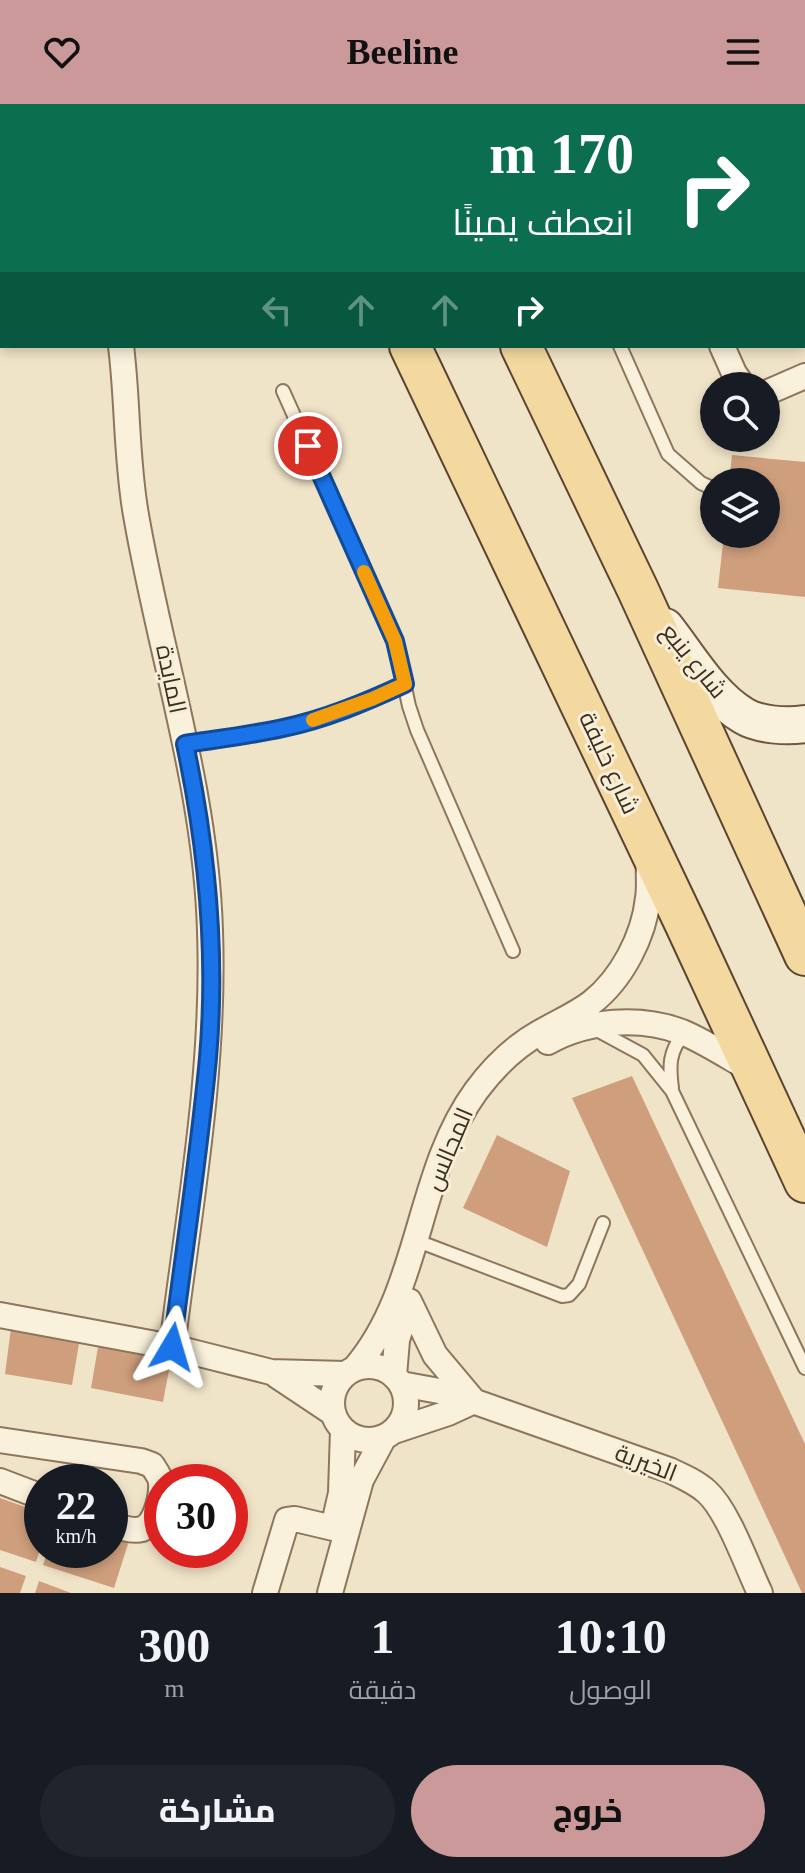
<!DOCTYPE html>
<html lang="ar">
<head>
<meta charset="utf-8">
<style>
  :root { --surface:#171b24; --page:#20242c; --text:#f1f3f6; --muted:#9ea1a6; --accent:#cc999b }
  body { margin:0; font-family:"Times New Roman",Cairo,serif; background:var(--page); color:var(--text); direction:rtl; height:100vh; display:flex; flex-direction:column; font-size:30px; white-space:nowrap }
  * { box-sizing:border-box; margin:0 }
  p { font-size:26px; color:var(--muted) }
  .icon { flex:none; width:44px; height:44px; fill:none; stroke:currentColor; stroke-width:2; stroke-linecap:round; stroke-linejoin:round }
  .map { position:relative; height:1489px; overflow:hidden; direction:ltr }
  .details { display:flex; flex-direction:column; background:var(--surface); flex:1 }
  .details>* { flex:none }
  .hud { position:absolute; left:0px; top:0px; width:806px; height:244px; box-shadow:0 4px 12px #0003; direction:rtl; background:#0b6e4f; color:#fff; overflow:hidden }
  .controls { position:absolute; left:700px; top:268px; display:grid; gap:16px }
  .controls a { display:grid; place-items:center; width:80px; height:80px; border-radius:50%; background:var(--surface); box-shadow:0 4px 12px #0003; font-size:40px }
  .speed { position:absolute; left:24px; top:1360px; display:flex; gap:16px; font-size:40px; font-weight:700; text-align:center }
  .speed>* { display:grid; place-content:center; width:104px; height:104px; border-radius:50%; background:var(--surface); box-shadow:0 4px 12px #0003; line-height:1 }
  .speed small { font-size:20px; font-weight:400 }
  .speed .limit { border:12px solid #d22; background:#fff; color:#111 }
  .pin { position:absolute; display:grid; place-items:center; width:68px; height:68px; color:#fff; margin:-34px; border:4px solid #fff; border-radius:50%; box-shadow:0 2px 8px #0007 }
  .me { position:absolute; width:88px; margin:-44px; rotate:7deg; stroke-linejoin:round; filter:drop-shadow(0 0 6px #0008) }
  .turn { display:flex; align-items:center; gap:28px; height:168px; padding:0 40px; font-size:36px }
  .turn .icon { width:104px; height:104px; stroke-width:2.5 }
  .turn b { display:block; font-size:56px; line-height:68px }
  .lanes { display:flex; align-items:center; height:76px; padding:0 40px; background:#0003; justify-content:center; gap:40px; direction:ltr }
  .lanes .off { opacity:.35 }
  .eta { display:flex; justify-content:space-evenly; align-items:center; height:136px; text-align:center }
  .eta b { font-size:48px; font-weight:800; line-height:56px }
  .cta { display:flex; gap:16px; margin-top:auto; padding:16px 40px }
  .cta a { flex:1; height:92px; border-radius:48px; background:var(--accent); color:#111; font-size:32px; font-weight:800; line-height:92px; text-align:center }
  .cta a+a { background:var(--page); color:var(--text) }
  header { display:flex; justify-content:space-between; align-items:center; height:104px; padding:0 40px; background:var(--accent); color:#111; font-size:36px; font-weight:800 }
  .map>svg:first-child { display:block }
</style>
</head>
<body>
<header><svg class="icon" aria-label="menu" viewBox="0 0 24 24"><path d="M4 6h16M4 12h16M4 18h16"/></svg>Beeline<svg class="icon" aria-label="heart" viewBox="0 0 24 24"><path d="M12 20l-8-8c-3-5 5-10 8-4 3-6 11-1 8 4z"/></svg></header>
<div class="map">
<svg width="805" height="1489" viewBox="0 0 805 1489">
  <rect width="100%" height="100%" fill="#f0e4c8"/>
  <path fill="#cf9f7d" d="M732,351L805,358V493L718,484L724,430H766V378H729Z
    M632,972L805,1340V1489H802L572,994Z
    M497,1031L570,1067L547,1143L463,1104Z
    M11,1224L80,1234L72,1281L5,1270Z
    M99,1237L172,1250L163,1298L91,1284Z
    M0,1394L42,1409V1440L36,1458L0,1446Z
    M110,1431L129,1437L114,1484L43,1461L48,1446H110Z
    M0,1463L26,1472L20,1489H0Z
    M39,1477L71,1489H35Z"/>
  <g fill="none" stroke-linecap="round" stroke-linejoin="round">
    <g stroke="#8d765c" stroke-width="16">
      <path id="lane" d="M434,0V2
        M515,0L516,2
        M620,242L668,350L701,379L714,385
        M283,287L395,537L409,602L417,626L513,847
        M185,640L283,624L320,614L405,580
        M595,925L643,951L672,987L805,1264
        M672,984C669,961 669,948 684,929
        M428,1141L562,1192L569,1191L579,1180L603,1119"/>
    </g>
    <g stroke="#8d765c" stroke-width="28">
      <path id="street" d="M26,0L27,2
        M612,0L613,2
        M654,2V0
        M121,242C128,298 126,355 136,411C160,550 206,685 210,827C215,967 189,1106 172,1243
        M722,242L734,269L743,282
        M766,289L805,272
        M548,938C587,916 640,912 682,928C706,938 730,954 753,967
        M409,1197L435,1251L472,1295
        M0,1211L172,1243L271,1268L345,1270
        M332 1299a37 37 0 1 1 74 0a37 37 0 1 1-74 0Z
        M355,1264C422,1186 416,1069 476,987C493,964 514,943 539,929C556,919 575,911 591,899C622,875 644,832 648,794C650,782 648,769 649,757
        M276,1271L333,1309
        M394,1272L397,1236L407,1204
        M401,1280L450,1289L669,1366C682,1372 696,1378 707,1388C728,1407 747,1462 760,1489
        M394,1327L448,1309L474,1297
        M0,1336L141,1357L152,1361C155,1366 160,1372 161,1378C162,1392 156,1420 142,1425C132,1428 119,1423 110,1419
        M0,1377L42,1393
        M336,1411L341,1389L343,1326
        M265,1489L287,1416L295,1415L333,1424
        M330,1489L361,1376L384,1333"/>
    </g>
    <g stroke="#6f573f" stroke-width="40">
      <path id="secondary" d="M665,523C688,552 711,593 744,612C759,621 787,623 805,620"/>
    </g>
    <g stroke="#5b4430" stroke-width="44">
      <path id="primary" d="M294,0L295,2
        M403,0L404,2
        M410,242L685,819L805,1078
        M521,242L638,486L805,851"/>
    </g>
    <use href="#lane" stroke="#faf1dc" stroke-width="12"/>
    <use href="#street" stroke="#faf1dc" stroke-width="24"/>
    <use href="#secondary" stroke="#faf1dc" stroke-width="36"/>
    <use href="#primary" stroke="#f3d9a0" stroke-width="40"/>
  </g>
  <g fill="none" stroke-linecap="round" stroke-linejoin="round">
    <g stroke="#114b97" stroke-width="20">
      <path id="route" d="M172,1243C184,1147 199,1051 208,954C217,849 207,743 185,640C218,635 251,631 283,624C326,615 366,598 405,580L395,537L308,342"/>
    </g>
    <use href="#route" stroke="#1a73e8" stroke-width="14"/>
    <path stroke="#f59e0b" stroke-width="14" d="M313,616L372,595L405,580L395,537L364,468"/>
  </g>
  <g text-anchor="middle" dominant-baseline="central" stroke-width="6" stroke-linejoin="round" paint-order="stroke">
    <g font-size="24" fill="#3d2e20" stroke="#f7eed8">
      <text transform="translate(694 557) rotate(51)">شارع ينبع</text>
      <text transform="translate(171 575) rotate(78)">المايدة</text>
      <text transform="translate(609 659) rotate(65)">شارع خليفة</text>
      <text transform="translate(449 1045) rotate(-67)">المجالس</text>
      <text transform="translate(646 1359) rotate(21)">الخيرية</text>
    </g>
  </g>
</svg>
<div class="controls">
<a><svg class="icon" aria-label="search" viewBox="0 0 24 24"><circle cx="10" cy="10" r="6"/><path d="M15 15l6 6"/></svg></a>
<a><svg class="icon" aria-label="layers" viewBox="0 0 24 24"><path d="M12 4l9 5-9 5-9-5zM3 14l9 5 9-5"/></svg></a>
</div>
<div class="speed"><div>22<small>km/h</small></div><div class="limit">30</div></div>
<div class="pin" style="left:308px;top:342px;background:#d93025"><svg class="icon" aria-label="arrive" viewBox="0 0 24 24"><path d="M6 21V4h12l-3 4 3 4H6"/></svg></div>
<svg class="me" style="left:172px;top:1243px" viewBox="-20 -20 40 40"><path d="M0-17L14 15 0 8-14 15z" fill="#1a73e8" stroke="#fff" stroke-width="4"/></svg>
<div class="hud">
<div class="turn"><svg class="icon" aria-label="right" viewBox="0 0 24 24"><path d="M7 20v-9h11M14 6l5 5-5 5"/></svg><div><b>170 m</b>انعطف يمينًا</div></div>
<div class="lanes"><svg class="icon off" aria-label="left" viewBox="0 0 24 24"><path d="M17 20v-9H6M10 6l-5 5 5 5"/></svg><svg class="icon off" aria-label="ahead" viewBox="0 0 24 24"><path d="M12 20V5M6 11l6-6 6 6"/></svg><svg class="icon off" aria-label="ahead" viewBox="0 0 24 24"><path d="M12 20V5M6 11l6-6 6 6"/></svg><svg class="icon" aria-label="right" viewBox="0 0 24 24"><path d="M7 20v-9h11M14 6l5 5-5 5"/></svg></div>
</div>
</div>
<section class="details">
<div class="eta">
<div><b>10:10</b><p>الوصول</p></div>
<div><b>1</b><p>دقيقة</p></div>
<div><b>300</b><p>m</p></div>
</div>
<div class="cta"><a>خروج</a><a>مشاركة</a></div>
</section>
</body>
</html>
